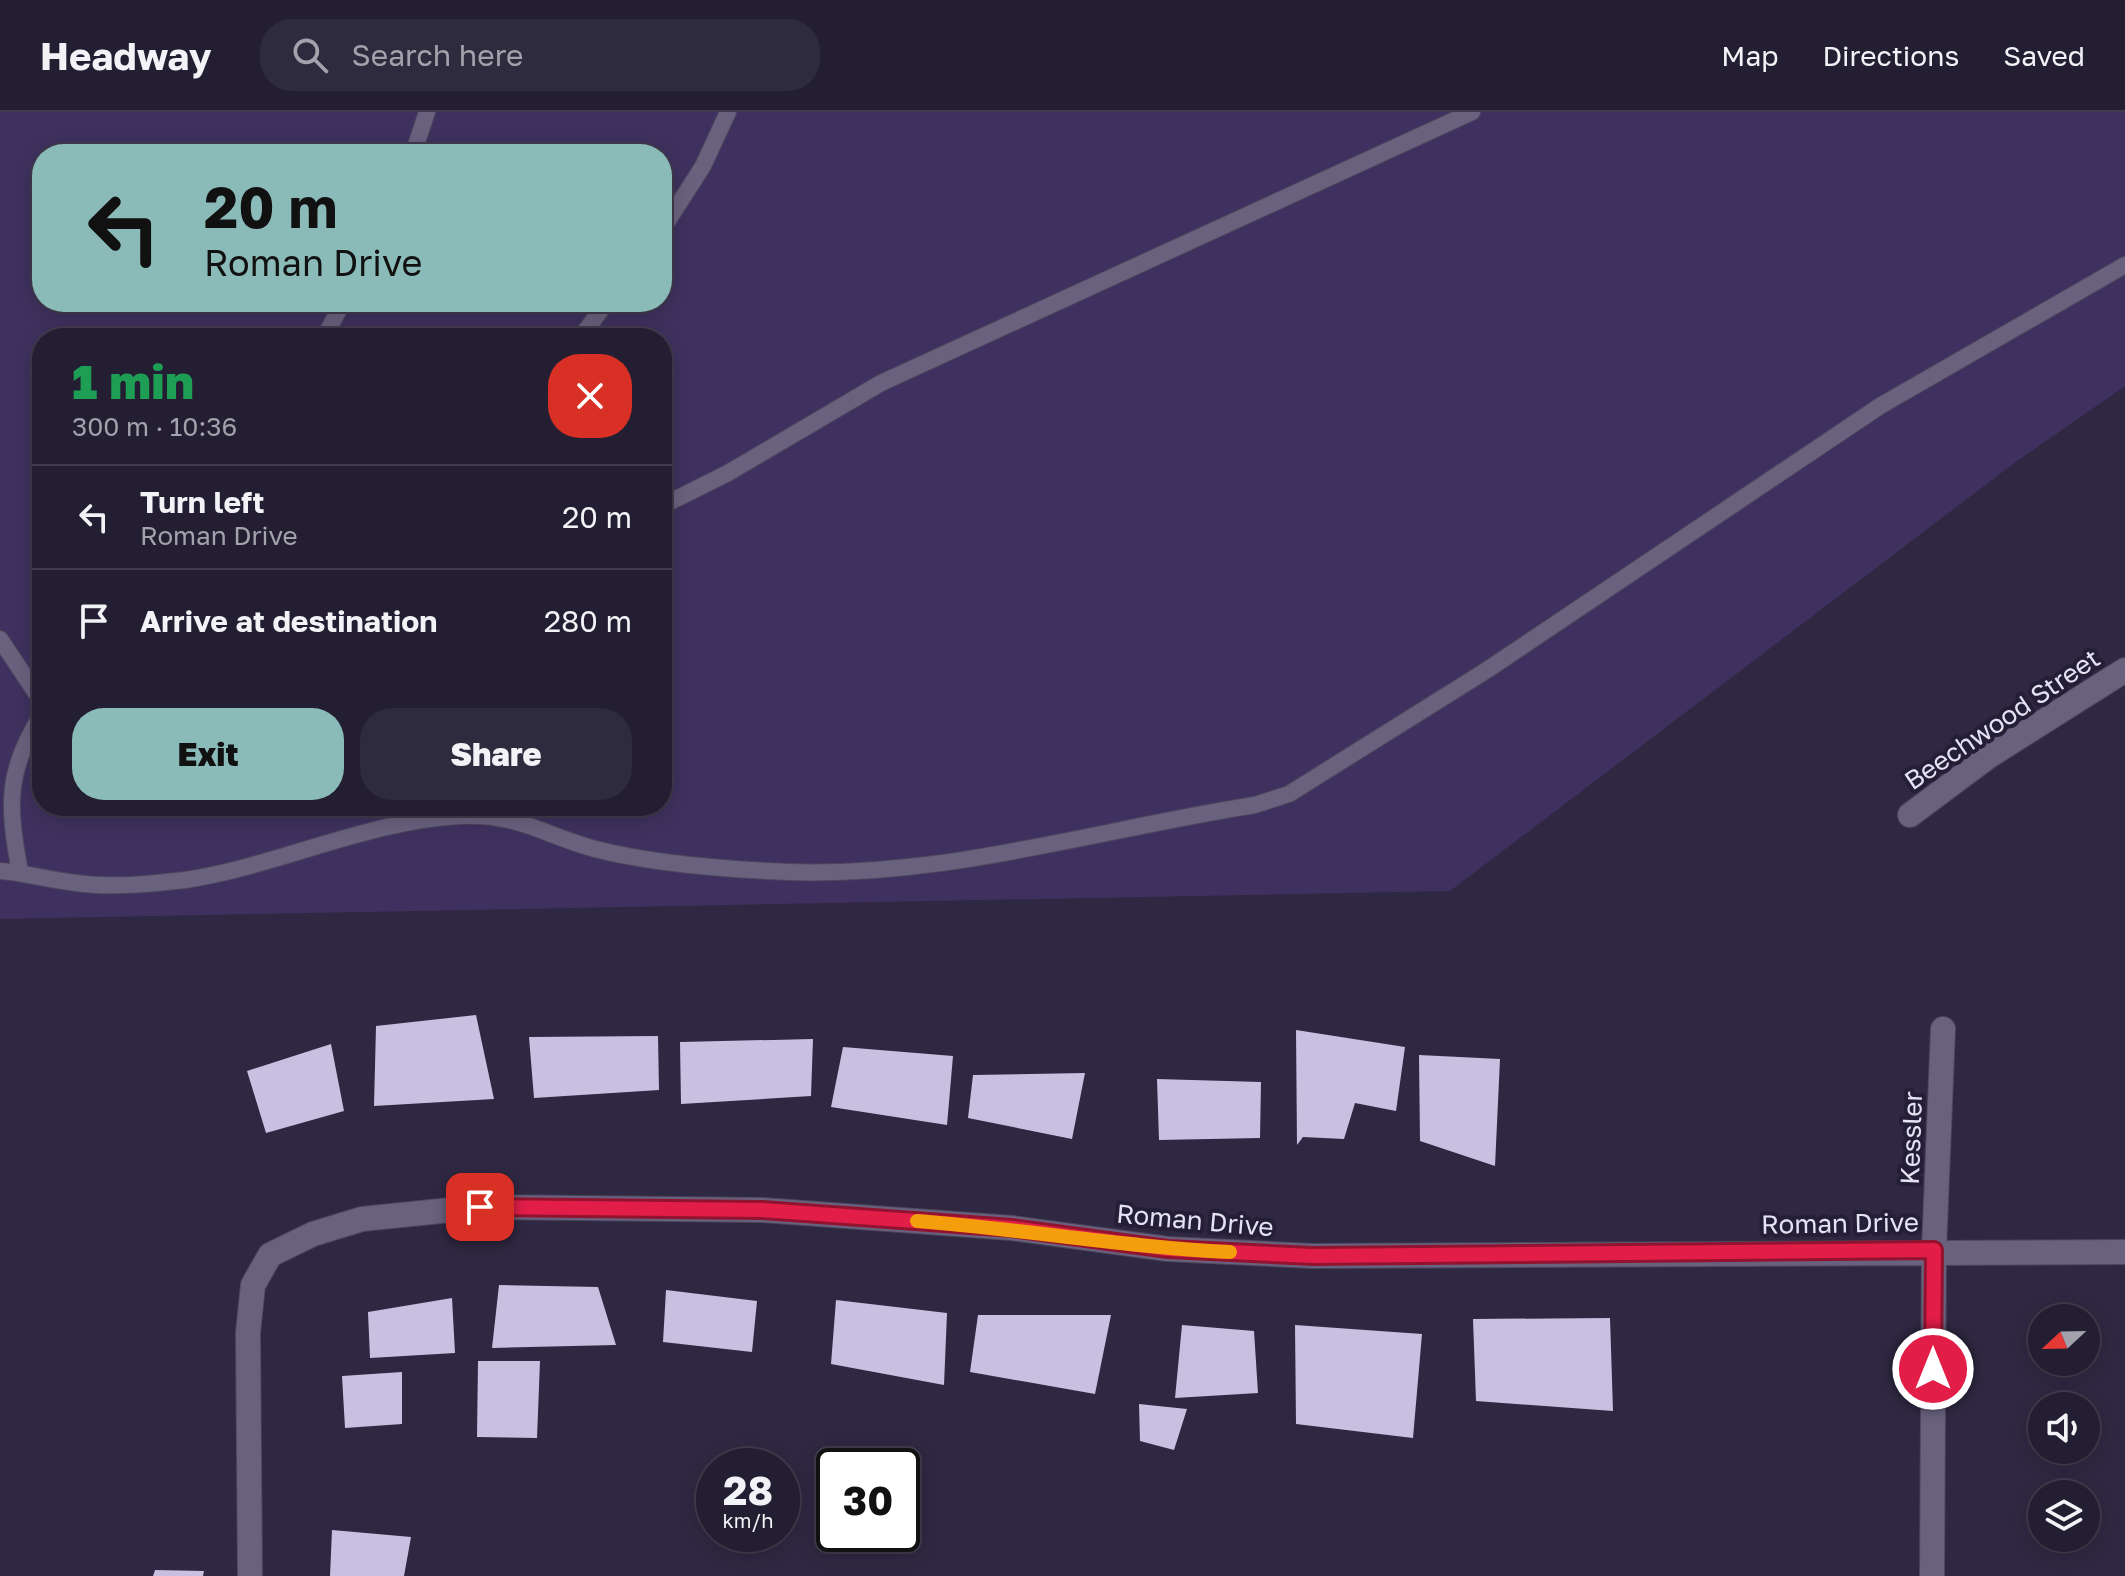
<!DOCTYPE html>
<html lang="en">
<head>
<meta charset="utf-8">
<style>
  :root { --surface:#231e32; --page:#2f2b3e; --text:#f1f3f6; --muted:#a3a2ac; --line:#403c4d; --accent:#8bbbb9 }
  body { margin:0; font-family:"Golos Text",sans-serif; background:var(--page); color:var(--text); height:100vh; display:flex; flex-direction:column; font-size:30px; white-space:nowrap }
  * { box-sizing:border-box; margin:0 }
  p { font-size:26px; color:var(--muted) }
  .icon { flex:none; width:44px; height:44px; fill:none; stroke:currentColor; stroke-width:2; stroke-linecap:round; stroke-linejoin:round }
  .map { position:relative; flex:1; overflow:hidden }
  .side { position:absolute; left:32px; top:216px; width:640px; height:488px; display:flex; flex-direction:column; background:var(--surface); border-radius:32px; box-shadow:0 4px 20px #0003,0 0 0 2px var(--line) }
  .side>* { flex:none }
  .hud { position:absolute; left:32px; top:32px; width:640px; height:168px; border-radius:32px; box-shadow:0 4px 20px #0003,0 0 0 2px var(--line); background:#8bbbb9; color:#111; overflow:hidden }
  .needle { width:52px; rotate:248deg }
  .controls { position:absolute; left:2028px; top:1192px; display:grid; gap:16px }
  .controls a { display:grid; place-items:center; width:72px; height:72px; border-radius:50%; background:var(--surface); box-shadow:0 4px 20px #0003,0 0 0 2px var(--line); font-size:40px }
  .speed { position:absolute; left:696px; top:1336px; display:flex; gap:16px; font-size:40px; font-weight:700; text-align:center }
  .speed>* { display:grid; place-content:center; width:104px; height:104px; border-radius:50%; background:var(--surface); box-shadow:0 4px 20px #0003,0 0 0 2px var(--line); line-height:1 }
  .speed small { font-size:20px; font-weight:400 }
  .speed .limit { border:4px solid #111; border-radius:12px; background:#fff; color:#111 }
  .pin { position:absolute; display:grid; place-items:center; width:68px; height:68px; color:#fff; margin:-34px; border-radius:16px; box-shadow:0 4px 12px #0006 }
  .me { position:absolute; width:88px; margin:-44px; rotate:0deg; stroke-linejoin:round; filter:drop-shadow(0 0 6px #0008) }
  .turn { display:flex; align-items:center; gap:28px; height:168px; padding:0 40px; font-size:36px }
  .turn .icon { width:104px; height:104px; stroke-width:2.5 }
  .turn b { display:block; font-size:56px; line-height:68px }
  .round { display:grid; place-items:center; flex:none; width:84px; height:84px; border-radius:32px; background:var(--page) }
  .head { display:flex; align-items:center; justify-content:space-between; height:136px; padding:0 40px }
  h1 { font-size:48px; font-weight:800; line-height:60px; color:#1e9e55 }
  .cta { display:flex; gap:16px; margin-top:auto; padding:16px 40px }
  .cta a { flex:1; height:92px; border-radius:32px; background:var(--accent); color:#111; font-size:32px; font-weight:800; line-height:92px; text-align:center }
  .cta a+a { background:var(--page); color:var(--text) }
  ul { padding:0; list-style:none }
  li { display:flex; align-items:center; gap:24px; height:104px; padding:0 40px; border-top:2px solid var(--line) }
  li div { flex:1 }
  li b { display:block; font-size:30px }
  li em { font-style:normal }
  header { display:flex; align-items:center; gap:48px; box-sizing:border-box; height:112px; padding:0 40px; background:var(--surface); border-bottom:2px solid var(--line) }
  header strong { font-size:38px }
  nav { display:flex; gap:44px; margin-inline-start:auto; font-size:28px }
  .search { width:560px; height:72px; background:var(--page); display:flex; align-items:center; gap:20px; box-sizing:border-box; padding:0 28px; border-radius:32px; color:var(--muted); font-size:30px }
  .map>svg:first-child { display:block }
</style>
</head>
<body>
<header>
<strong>Headway</strong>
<div class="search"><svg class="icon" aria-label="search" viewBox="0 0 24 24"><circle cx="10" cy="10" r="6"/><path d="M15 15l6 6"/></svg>Search here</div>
<nav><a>Map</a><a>Directions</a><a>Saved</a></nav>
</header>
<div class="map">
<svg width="2125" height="1464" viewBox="0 0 2125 1464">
  <rect width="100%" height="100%" fill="#2f2842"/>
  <path fill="#3f315f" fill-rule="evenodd" d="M0,0H2125V274L2013,352L1450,779L0,807ZM42,42H662V190H42ZM42,226H662V694H42Z"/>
  <path fill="#c7c0e1" d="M476,903L494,987L374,994L376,914Z
    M1296,918L1405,935L1396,999L1355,991L1344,1027L1303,1025L1297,1033Z
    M658,924L659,978L534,986L529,925Z
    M813,927L811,984L681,992L680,930Z
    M331,932L344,999L266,1021L247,959Z
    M843,935L953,944L947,1013L831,995Z
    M1419,943L1500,947L1495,1054L1420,1029Z
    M1085,961L1072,1027L968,1006L973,963Z
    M1157,967L1261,970L1260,1026L1159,1028Z
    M499,1173L598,1175L616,1233L492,1236Z
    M666,1178L757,1189L752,1240L663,1230Z
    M452,1186L455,1241L370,1246L368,1200Z
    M836,1188L947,1201L944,1273L831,1252Z
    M978,1203H1111L1095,1282L970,1260Z
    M1610,1206L1613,1299L1476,1289L1473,1207Z
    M1182,1213L1254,1219L1258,1281L1175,1286Z
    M1295,1213L1422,1222L1413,1326L1296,1312Z
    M478,1249H540L537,1326L477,1325Z
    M402,1260V1312L345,1316L342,1264Z
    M1139,1292L1187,1297L1174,1338L1140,1329Z
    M332,1418L411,1425L404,1464H330Z
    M155,1458L204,1459L203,1464H153Z"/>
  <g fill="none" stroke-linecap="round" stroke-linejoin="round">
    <g stroke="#4d475d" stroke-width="18">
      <path id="service" d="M413,42L427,0
        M662,118L703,54L728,0
        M324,226L343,190
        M580,226L607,190
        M662,394L728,361L881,271L1472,0
        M0,527L42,590
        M0,759C26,761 50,768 76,771C111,776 150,772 185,768C278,754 365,709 460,704C517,701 544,723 595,737C650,751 710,756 767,759C932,770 1094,718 1255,693L1289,682L1487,558L1880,294L2125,153
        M20,760C8,695 5,660 42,602"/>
    </g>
    <g stroke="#4d475d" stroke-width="26">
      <path id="minor" d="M1910,703L1989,644L2125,558
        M250,1464L248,1221L253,1173L270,1143L313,1122L362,1107L480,1095L762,1098L1012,1116L1168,1137L1313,1144L2125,1140
        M1932,1464L1934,1138L1943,917"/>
    </g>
    <use href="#service" stroke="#69627f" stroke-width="16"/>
    <use href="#minor" stroke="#69627f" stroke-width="24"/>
  </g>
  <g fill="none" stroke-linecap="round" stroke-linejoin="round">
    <g stroke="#92132f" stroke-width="20">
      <path id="route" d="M480,1095L762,1098L1012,1116L1168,1137L1313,1144L1934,1138L1933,1257"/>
    </g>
    <use href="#route" stroke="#e11d48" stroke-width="14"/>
    <path stroke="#f59e0b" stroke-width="14" d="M917,1109C1022,1117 1125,1135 1230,1140"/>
  </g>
  <g text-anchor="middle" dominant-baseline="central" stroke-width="8" stroke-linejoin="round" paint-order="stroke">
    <g font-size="26" fill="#e5e2f3" stroke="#251e37">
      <text transform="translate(2002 607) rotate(-34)">Beechwood Street</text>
      <text transform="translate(1911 1026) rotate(-88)">Kessler</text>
      <text transform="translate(1195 1108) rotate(5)">Roman Drive</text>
      <text transform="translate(1840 1111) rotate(-1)">Roman Drive</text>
    </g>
  </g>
</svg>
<div class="controls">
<a><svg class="needle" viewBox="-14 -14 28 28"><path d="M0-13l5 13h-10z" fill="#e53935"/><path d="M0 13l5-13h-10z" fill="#a3a2ac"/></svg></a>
<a><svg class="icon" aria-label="sound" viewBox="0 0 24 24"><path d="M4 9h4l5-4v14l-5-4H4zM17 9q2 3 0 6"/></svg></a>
<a><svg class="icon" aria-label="layers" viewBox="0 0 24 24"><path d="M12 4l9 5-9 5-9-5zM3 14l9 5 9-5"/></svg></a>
</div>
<div class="speed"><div>28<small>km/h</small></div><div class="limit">30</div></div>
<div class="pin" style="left:480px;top:1095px;background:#d93025"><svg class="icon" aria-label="arrive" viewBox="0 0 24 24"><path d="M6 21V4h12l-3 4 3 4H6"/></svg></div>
<svg class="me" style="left:1933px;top:1257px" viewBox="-20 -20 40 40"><circle r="17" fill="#e11d48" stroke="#fff" stroke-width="3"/><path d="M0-11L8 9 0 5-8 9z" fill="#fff"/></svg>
<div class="hud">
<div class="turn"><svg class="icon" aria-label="left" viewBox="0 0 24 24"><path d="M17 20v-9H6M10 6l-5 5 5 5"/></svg><div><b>20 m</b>Roman Drive</div></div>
</div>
<section class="side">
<div class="head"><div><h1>1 min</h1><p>300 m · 10:36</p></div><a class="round" style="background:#d93025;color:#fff"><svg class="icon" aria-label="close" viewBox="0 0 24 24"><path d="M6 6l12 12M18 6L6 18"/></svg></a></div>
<ul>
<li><svg class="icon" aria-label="left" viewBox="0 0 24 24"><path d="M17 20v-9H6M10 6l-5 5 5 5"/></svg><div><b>Turn left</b><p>Roman Drive</p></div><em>20 m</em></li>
<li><svg class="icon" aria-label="arrive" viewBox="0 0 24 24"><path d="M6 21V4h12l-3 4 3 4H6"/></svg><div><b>Arrive at destination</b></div><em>280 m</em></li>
</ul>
<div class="cta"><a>Exit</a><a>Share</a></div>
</section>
</div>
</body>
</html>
